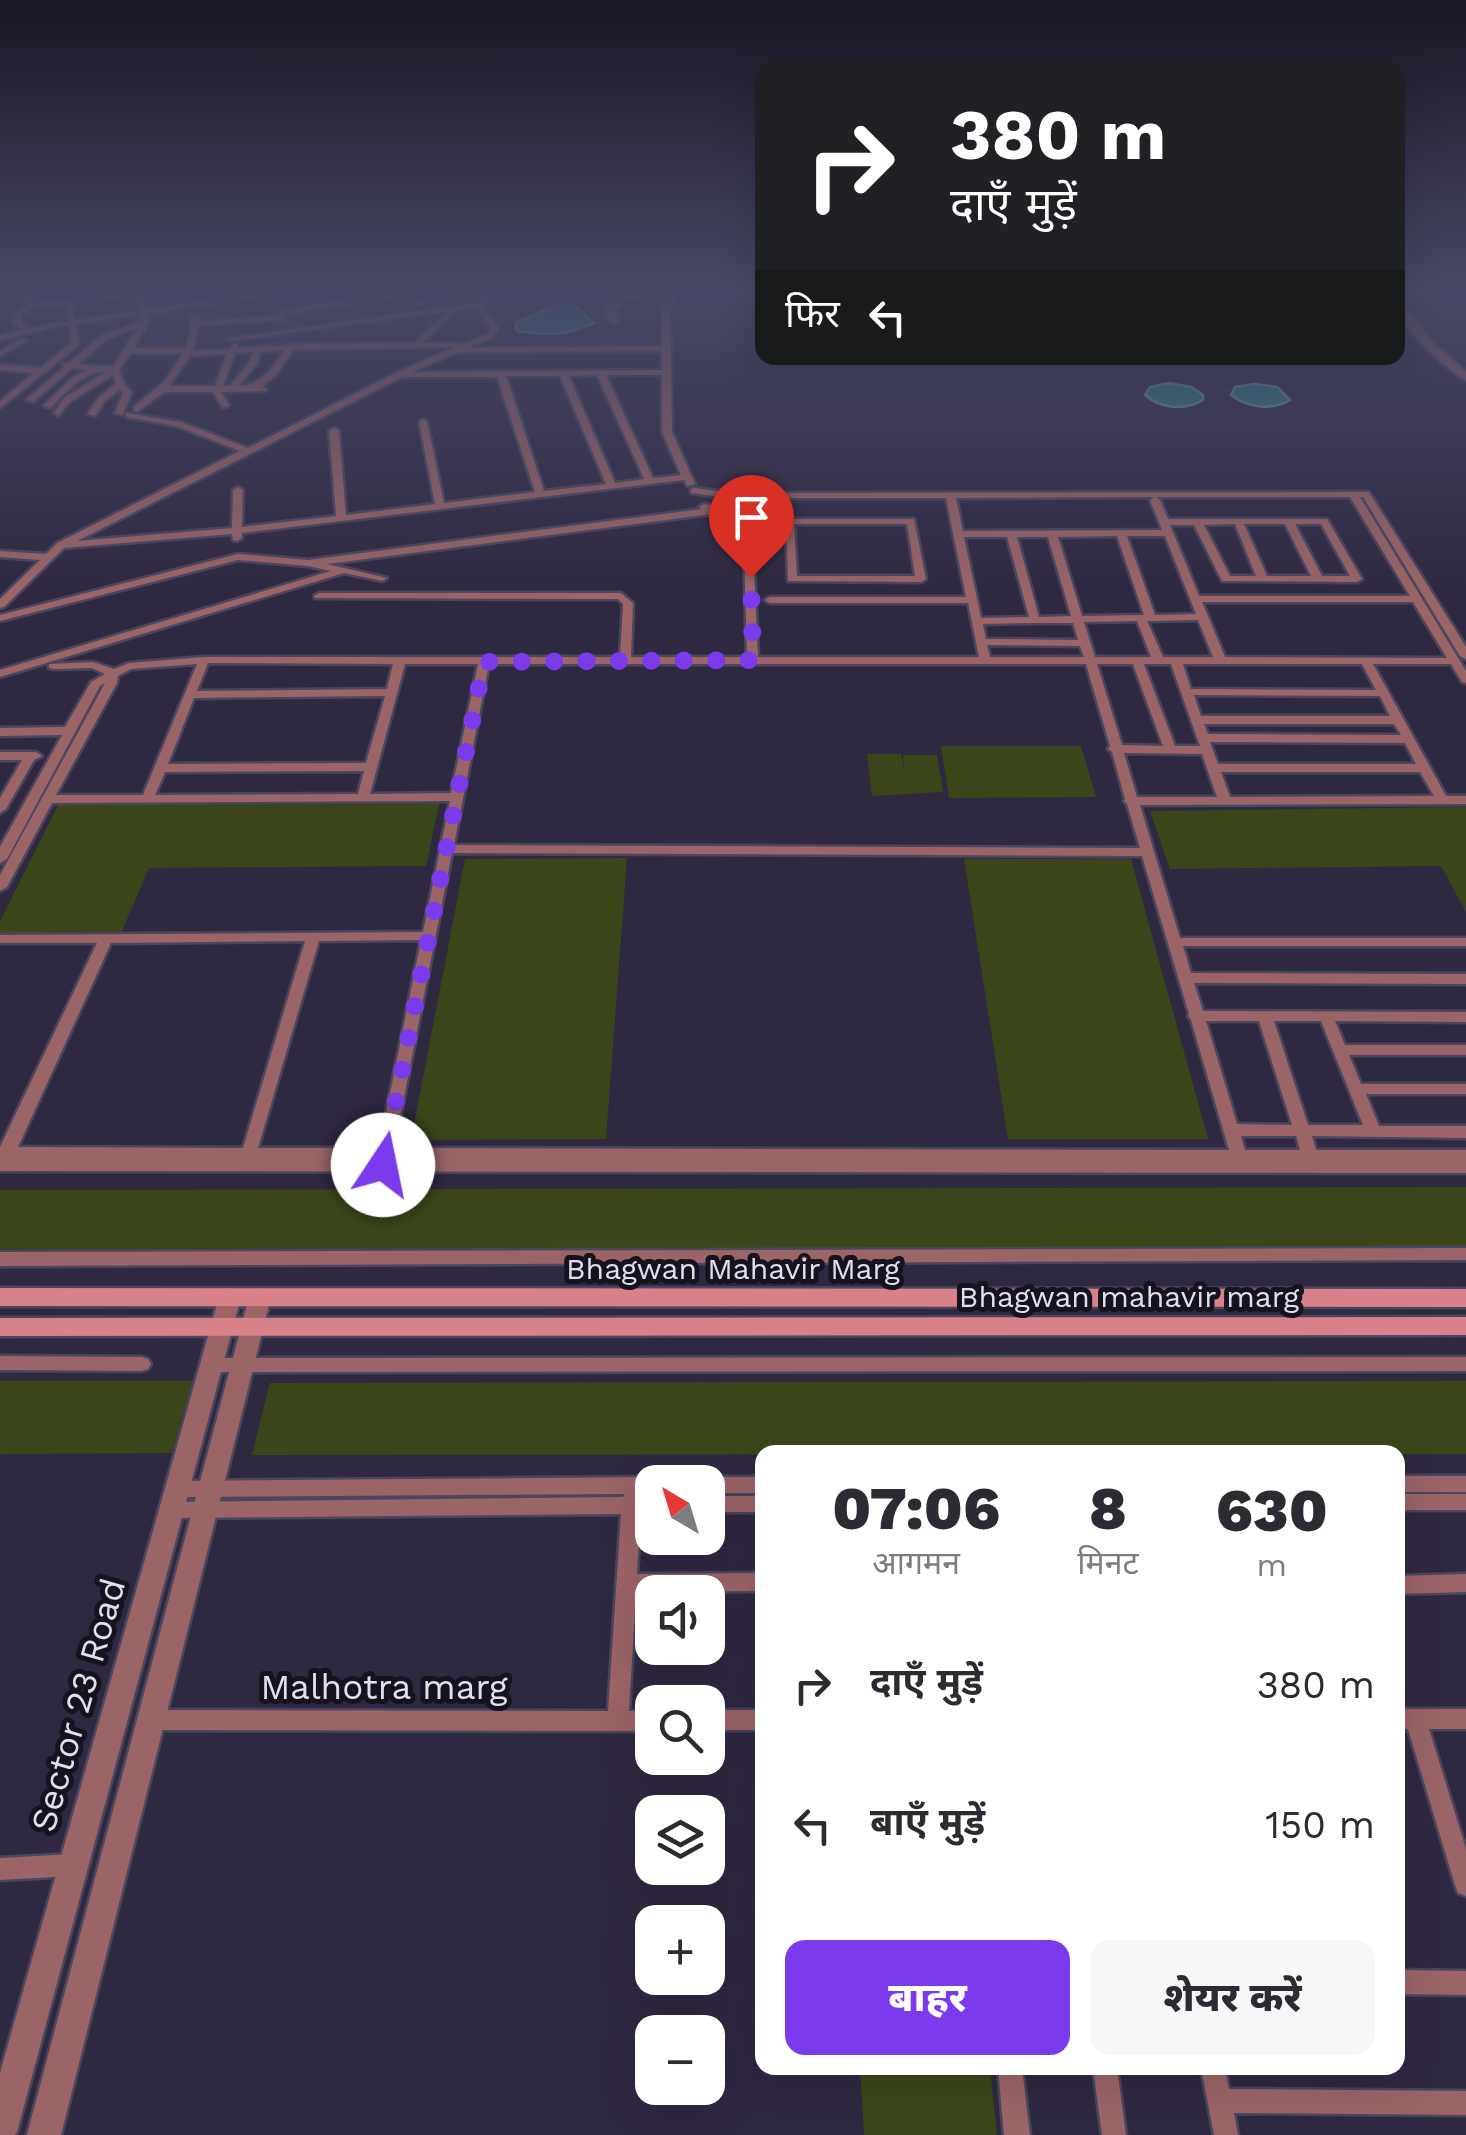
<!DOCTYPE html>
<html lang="hi">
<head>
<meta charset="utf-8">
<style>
  :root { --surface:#fff; --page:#f7f7f7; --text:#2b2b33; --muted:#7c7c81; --accent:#7c3aed }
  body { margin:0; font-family:"Work Sans","Noto Sans Devanagari",sans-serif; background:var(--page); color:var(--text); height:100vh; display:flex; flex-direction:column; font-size:38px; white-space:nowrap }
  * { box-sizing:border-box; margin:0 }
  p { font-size:32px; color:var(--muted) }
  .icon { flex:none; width:55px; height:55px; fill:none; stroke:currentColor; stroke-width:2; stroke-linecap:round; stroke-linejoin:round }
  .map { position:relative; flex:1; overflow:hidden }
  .sheet { position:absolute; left:755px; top:1445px; width:650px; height:630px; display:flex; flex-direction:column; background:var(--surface); border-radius:20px; box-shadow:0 10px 40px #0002 }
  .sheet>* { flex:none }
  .guide { position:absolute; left:755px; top:60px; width:650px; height:305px; border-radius:20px; box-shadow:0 10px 40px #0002; background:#202124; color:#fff; overflow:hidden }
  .needle { width:65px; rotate:322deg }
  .controls { position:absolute; left:635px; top:1465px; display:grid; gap:20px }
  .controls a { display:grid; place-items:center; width:90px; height:90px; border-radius:20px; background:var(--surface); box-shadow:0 10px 40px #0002; font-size:50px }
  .pin { position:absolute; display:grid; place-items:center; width:85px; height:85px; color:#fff; margin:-102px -42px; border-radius:50% 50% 50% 0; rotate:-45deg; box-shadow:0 0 10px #0007 }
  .pin .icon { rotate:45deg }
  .me { position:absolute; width:110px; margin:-55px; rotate:11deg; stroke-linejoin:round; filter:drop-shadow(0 0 8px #0008) }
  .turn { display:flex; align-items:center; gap:35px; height:210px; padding:0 30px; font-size:45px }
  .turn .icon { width:130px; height:130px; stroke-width:2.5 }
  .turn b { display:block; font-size:70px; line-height:85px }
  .then { display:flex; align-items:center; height:95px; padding:0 30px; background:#0003; gap:20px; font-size:38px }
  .eta { display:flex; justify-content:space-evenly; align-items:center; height:170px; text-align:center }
  .eta b { font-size:60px; font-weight:800; line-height:70px }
  .cta { display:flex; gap:20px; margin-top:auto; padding:20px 30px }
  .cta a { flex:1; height:115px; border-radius:20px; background:var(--accent); color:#fff; font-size:40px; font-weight:800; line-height:115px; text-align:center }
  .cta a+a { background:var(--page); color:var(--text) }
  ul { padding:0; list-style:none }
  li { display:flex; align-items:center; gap:30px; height:140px; padding:0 30px }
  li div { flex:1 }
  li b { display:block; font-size:38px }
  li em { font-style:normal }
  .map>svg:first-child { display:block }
</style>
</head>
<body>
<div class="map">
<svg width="1466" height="2135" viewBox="0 0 1466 2135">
  <rect width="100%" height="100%" fill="#2f2841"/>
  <path fill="#3a4619" d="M941,746H1081L1096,797L949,798Z
    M867,754H901L904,771L903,755H937L943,792L872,796Z
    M439,804L426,866L149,868L121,933H0V921L58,805Z
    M1466,807V912L1441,866L1170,869L1150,811Z
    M627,858L606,1139L411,1140L465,859Z
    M964,859H1131L1208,1139H1008Z
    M1466,1187V1248L0,1249V1190Z
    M193,1381L172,1453L0,1454V1381Z
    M1466,1381V1454L252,1455L270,1383Z
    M860,2068H990L997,2135H864Z"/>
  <path fill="#2d8284" stroke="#639ea4" stroke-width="2.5" d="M554,306H575L594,323C569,336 544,336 517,331L515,323Z
    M1169,383L1191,387L1203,395V400C1185,411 1161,409 1145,395L1150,387Z
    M1254,384L1277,387L1290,400C1272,411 1248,408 1231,395L1235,387Z"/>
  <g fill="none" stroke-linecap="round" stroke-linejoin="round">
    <g stroke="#4b455d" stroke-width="5">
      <path id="minor" d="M0,292C13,292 32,299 46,301C78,303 111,292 143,292L146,309L266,292H290L147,314L149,322L134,348H186L191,329V316L195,314L199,316V321L279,316L278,312L282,310C325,303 384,290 426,293L286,314L287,318L283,320L199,326L193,351L229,349L234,344H237V348L310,344L414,343L449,311L231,341L227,339L481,302L477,297L411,306L407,304L474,292L484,294L490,304L484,307L498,328L494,337L467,348L662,346V309L665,304L625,298L614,310L619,322L615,324L611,322L606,310L617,297L591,292H616L667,300L671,292H679L670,309L672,432L695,484L687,486L684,480L242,533V538L237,541L233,540L232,534L64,548L4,607L0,608V599L40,560L0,557V551L46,554L57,543L240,451L176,426L126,417V413L181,422L248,448L396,373L455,347L293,350L276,375L262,386L266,389L265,391L221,392L229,405L228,407H222L213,392H164L137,412L134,411V407L166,380L183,353H131L119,370L125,385L132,393L122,415L115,413L123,393L120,389L104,402L95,416L88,414L98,398L116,383L113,375L70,402L58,416L54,413L64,398L106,372C84,370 65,394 50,408L43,406L73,377L87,370L73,368L33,402L26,400L64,367L62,363H69L102,335L138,322L139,315L76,324L79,345L0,408V401L34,373L0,370V364L40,368L72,342L69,325L48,328L0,341V336L22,330L14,324V314L28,304L12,300ZM135,295L139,311L75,320L72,304ZM37,305H65L68,321L30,328L22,323V315ZM477,308L490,328L488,334L461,345L457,343H423L457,310ZM137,328L113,367L78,364L108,339ZM285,350C272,368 261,386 238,386L257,364L261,352ZM662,351V370L412,372L459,352ZM253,352L249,363L230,386H223L235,353ZM227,354L215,386H169L190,356ZM597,375L644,479L615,483L569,376ZM606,375H662V432L681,475L653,478ZM506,376H560L606,484L544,491ZM402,377H497L535,492L444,503L427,422L423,419L419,422L435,504L346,515L339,431L334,428L329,431L336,516L242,527L243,490L238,487L233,490L232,528L77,541Z
        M21,339L28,341L0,356V351Z
        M694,488L735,493L1369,492L1466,647V659L1460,656L1363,497H1360L1466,671V683L1462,682L1451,664H1373L1446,796H1466V804L1140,805L1180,938H1466V946H1183L1191,973L1466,974V984L1194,983L1203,1011L1466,1012V1022L1335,1021L1345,1045H1466V1055H1349L1361,1084H1466V1094H1366L1379,1126H1466V1138L1312,1136L1316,1150H1466V1173L0,1171V1159L376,1160L0,1159V1147L97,943H0V935L423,932L450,801L52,803L7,887L0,891V875L105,683L100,686L7,859L0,863V847L62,735L0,736V728L65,727L91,682L105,674L92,668L53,669L49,668V664L93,662L114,669L129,663L204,657H620L623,604L618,599L315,598L314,596L319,593H621L633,603L631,657H747L743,512L717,511L712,514L327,564L387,578L382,581L344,573L0,677V670L331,571L308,566L238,560L0,621V615L238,554L308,560L702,509L699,507L704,504L737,508L745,500L691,493V489ZM1154,497L1150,500L1162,530L963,531L956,498ZM1156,497H1350L1410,596H1199L1170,525H1194L1222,581L1357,582L1362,579L1327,519H1168L1160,500ZM758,498H946L966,597H770L765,600L770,603H968L979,657H758L751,505ZM1235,524L1256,576H1230L1204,525ZM1244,524H1285L1311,576H1267ZM1295,524H1321L1350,576H1322ZM1117,536L1144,615L1082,616L1058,537ZM1127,536H1165L1196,614L1155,615ZM964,537H1007L1029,617L981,618ZM1017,537H1048L1071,616L1039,617ZM1202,602H1413L1447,658L1225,657ZM1198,620L1213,657H1163L1147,621ZM1137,621L1151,657H1095L1084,622ZM1035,623H1073L1078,640L986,639L983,624ZM987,645L1080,646L1084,657H990ZM208,663L393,664L387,689L197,691ZM197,664L143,795H56L117,683L118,676L131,669ZM405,664H478L451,793L370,794ZM489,664H1086L1110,746L1108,749L1112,752L1125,799L1124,801L1127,804L1140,848L454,845ZM1097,664H1133L1163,746L1122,745ZM1144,664H1171L1200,746H1175ZM1183,664H1362L1376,690L1191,689ZM1194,695L1380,696L1390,716H1201ZM385,696L366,763L168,764L194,698ZM1204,724H1394L1401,735L1208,734ZM1210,742L1405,743L1416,764H1218ZM1124,753L1202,754L1217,797H1137ZM364,771L358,794L155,795L165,772ZM1221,772H1420L1434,796L1230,797ZM452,853L1142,856L1189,1014L1188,1016L1191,1020L1229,1150L394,1148ZM421,940L379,1148H258L319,941ZM305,941L243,1148L18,1147L111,943ZM1206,1021H1259L1292,1125L1237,1124ZM1274,1021H1321L1363,1125H1308ZM1241,1136H1296L1300,1150H1245Z
        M786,519H914L926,579L921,582L788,581ZM794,524H907L915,576H797Z
        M0,752H36L42,756L34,760L6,809L0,813V798L22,760H0Z
        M1466,1248V1260L0,1266V1252Z
        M0,1356L142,1357L148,1359L151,1364L148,1369L142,1371L0,1370Z
        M1466,1357V1371L211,1372L205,1370L202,1365L205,1360L211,1358Z
        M1398,1476H1466V1492H1398Z
        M652,1477L660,1482H652V1493H639L640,1497H652V1513L641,1514L637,1574L762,1573V1591L636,1592L629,1711H652V1731L151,1730L144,1727L140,1720L144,1713L151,1710L608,1711L621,1514L171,1518L164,1516L161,1510L164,1504L171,1502L623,1497L625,1494L177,1497L170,1495L168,1489L170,1483L177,1481Z
        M708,1477H762V1493H708V1482H700Z
        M1398,1494H1466V1510H1398Z
        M708,1496H762V1512H708Z
        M1466,1574V1592L1398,1594V1576Z
        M1398,1709H1466V1729H1429L1466,1849V1896L1458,1893L1455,1885L1408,1729H1398Z
        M708,1710H762V1730H708Z
        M73,1854L81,1857L84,1865L81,1873L73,1876L0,1880V1858Z
        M1398,1970L1466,1971V1995L1398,1994Z
        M998,2068H1022L1030,2135H1004Z
        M1093,2068H1117L1126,2135H1102Z
        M1201,2068H1225L1229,2089L1466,2091V2115L1234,2113L1238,2135H1214Z"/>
    </g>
    <g stroke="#4b455d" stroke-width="5">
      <path id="tertiary" d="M1398,299L1434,344L1466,371V380C1444,369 1396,324 1398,299Z
        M230,1288L238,1291L241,1297L17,2132L15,2135H0V2073L219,1297L222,1291Z
        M260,1288L268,1291L271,1297L61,2135H27L249,1297L252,1291Z"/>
    </g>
    <g stroke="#4b455d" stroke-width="5">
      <path id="secondary" d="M0,1288L1466,1289V1307L0,1306Z
        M1466,1317V1335L0,1336V1318Z"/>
    </g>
    <use href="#minor" fill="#9b6467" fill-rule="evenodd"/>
    <use href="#tertiary" fill="#9b6467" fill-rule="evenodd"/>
    <use href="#secondary" fill="#d88188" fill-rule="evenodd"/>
  </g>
  <linearGradient id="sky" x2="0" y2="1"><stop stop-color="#1a1624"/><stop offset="0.49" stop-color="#474865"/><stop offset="1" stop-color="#474865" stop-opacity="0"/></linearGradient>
  <rect width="1466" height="591" fill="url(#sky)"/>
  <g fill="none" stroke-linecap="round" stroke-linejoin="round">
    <path stroke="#7c3aed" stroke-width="18" stroke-dasharray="0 32.4" d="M383,1165L484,662L753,660L751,577"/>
  </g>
  <g text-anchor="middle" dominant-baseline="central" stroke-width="10" stroke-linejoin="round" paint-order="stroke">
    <g font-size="30" fill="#e1deee" stroke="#16131e">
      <text x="733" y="1268">Bhagwan Mahavir Marg</text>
      <text x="1129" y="1296">Bhagwan mahavir marg</text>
    </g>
    <g font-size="35" fill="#e1deee" stroke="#16131e">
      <text x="384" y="1687">Malhotra marg</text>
      <text transform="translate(78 1705) rotate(-74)">Sector 23 Road</text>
    </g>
  </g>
</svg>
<div class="controls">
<a><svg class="needle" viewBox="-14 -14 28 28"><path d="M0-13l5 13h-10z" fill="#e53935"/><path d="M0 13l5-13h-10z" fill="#7c7c81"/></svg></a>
<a><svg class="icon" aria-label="sound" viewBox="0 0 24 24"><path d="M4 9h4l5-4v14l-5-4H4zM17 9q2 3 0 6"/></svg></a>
<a><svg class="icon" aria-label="search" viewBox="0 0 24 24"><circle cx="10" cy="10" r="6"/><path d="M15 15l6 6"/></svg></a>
<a><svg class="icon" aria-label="layers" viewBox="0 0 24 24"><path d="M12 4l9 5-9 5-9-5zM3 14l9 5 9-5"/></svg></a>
<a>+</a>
<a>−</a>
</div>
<div class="pin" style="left:751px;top:577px;background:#d93025"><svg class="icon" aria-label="arrive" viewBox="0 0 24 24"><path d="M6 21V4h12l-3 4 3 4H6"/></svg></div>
<svg class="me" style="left:383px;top:1165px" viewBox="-20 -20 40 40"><circle r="19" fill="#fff"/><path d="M0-13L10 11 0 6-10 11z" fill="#7c3aed"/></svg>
<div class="guide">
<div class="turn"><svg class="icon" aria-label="right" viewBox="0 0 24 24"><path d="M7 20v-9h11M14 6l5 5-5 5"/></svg><div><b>380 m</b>दाएँ मुड़ें</div></div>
<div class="then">फिर<svg class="icon" aria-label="left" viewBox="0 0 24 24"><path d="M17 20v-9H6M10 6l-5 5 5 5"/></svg></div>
</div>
<section class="sheet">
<div class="eta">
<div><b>07:06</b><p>आगमन</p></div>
<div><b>8</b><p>मिनट</p></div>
<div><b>630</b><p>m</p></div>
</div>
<ul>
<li><svg class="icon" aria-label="right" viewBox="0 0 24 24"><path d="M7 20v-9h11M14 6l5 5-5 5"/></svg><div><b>दाएँ मुड़ें</b></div><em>380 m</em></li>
<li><svg class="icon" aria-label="left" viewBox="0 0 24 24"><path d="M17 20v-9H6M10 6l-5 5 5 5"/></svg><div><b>बाएँ मुड़ें</b></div><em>150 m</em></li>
</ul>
<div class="cta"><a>बाहर</a><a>शेयर करें</a></div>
</section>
</div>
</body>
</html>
